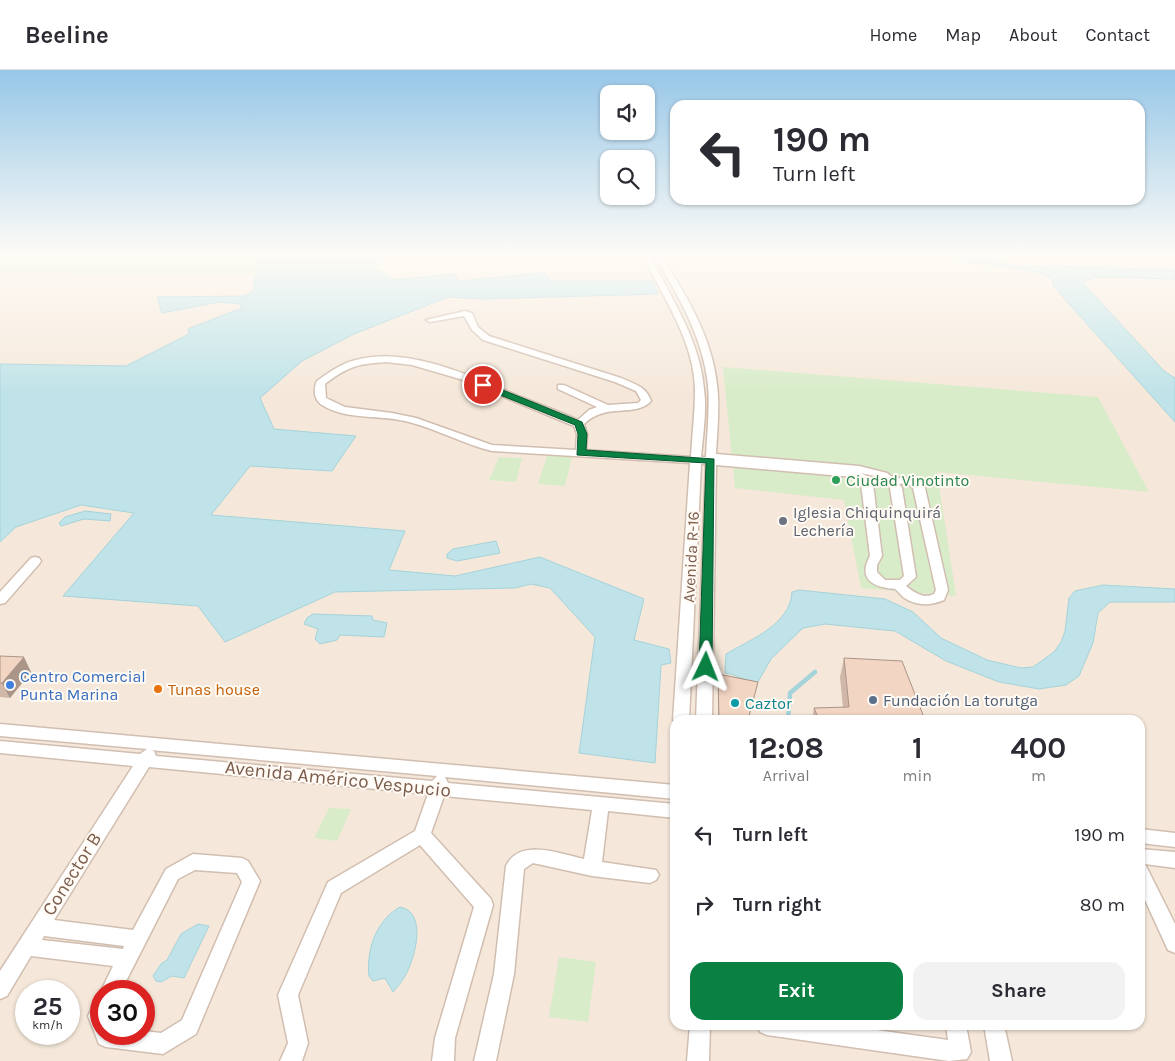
<!DOCTYPE html>
<html lang="en">
<head>
<meta charset="utf-8">
<style>
  :root { --surface:#fff; --page:#f2f2f3; --text:#2b2b33; --muted:#7c7c81; --line:#e1e1e2; --accent:#0b8043 }
  body { margin:0; font-family:Karla,sans-serif; background:var(--page); color:var(--text); height:100vh; display:flex; flex-direction:column; font-size:19px; white-space:nowrap }
  * { box-sizing:border-box; margin:0 }
  p { font-size:16px; color:var(--muted) }
  .icon { flex:none; width:28px; height:28px; fill:none; stroke:currentColor; stroke-width:2; stroke-linecap:round; stroke-linejoin:round }
  .map { position:relative; flex:1; overflow:hidden }
  .details { position:absolute; left:670px; top:645px; width:475px; height:315px; display:flex; flex-direction:column; background:var(--surface); border-radius:15px; box-shadow:0 1px 4px #0004 }
  .details>* { flex:none }
  .top-card { position:absolute; left:670px; top:30px; width:475px; height:105px; border-radius:15px; box-shadow:0 1px 4px #0004; background:#fff; color:var(--text); overflow:hidden }
  .controls { position:absolute; left:600px; top:15px; display:grid; gap:10px }
  .controls a { display:grid; place-items:center; width:55px; height:55px; border-radius:10px; background:var(--surface); box-shadow:0 1px 4px #0004; font-size:25px }
  .speed { position:absolute; left:15px; top:910px; display:flex; gap:10px; font-size:25px; font-weight:700; text-align:center }
  .speed>* { display:grid; place-content:center; width:65px; height:65px; border-radius:50%; background:var(--surface); box-shadow:0 1px 4px #0004; line-height:1 }
  .speed small { font-size:12px; font-weight:400 }
  .speed .limit { border:8px solid #d22; background:#fff; color:#111 }
  .pin { position:absolute; display:grid; place-items:center; width:42px; height:42px; color:#fff; margin:-21px; border:2px solid #fff; border-radius:50%; box-shadow:0 1px 5px #0007 }
  .me { position:absolute; width:55px; margin:-28px; rotate:2deg; stroke-linejoin:round; filter:drop-shadow(0 0 4px #0008) }
  .turn { display:flex; align-items:center; gap:18px; height:105px; padding:0 20px; font-size:22px }
  .turn .icon { width:65px; height:65px; stroke-width:2.5 }
  .turn b { display:block; font-size:35px; line-height:42px }
  .eta { display:flex; justify-content:space-evenly; align-items:center; height:85px; text-align:center }
  .eta b { font-size:30px; font-weight:700; line-height:35px }
  .button { display:flex; gap:10px; margin-top:auto; padding:10px 20px }
  .button a { flex:1; height:58px; border-radius:15px; background:var(--accent); color:#fff; font-size:20px; font-weight:700; line-height:58px; text-align:center }
  .button a+a { background:var(--page); color:var(--text) }
  ul { padding:0; list-style:none }
  li { display:flex; align-items:center; gap:15px; height:70px; padding:0 20px }
  li div { flex:1 }
  li b { display:block; font-size:19px }
  li em { font-style:normal }
  header { display:flex; align-items:center; gap:30px; box-sizing:border-box; height:70px; padding:0 25px; background:var(--surface); border-bottom:1px solid var(--line) }
  header strong { font-size:24px }
  nav { display:flex; gap:28px; margin-inline-start:auto; font-size:18px }
  .map>svg:first-child { display:block }
</style>
</head>
<body>
<header>
<strong>Beeline</strong>
<nav><a>Home</a><a>Map</a><a>About</a><a>Contact</a></nav>
</header>
<div class="map">
<svg width="1175" height="991" viewBox="0 0 1175 991">
  <rect width="100%" height="100%" fill="#fdf6ec"/>
  <path fill="#f5e8da" fill-rule="evenodd" d="M0,185H1175V991H0ZM675,650H1140V955H675ZM26,921H69V964H26ZM101,921H144V964H101Z"/>
  <path fill="#d8ecc9" d="M0,185H254L257,205L0,203Z
    M723,297L1098,327L1149,422L937,402L956,526L861,518L844,430L735,418Z
    M547,386L572,387L565,416L538,414Z
    M499,387L522,388L516,412L489,410Z
    M329,738L351,739L337,771L314,768Z
    M559,887L596,892L588,952L549,947Z"/>
  <path fill="#bfe3e8" stroke="#a5d3da" d="M254,185H382L375,198L394,210L455,204L458,211L544,203L550,211H653L658,224L483,229L448,227L354,264L302,291L260,328L274,359L356,366L332,401L250,396L211,445L405,461L389,500L455,506L540,487L644,529L634,570L669,579L671,593L661,595L655,693L579,683L595,567L550,518L531,514L515,518L335,522L225,572L198,536L63,526L134,443L81,435L16,457L0,472V294L126,296L189,264L188,259L242,238L240,234L219,232L162,243L157,227L245,226L255,219L253,211L257,205Z
    M939,185C977,185 1018,201 1055,196L1175,200V209L1095,207L1082,212L1164,301L1175,308V352L1070,235L1053,215L1052,208L1036,202L967,192Z
    M85,441L111,444L110,451L84,449L61,456L59,453L65,447Z
    M496,471L500,483L457,491L447,488V484L453,479Z
    M1103,515L1175,519V532H1110L1098,543L1093,573L1084,594L1079,606L1066,615L1039,619L999,612L946,591L895,561L825,554L803,558L771,589L758,612C744,611 738,605 725,603L726,584C751,569 790,555 792,522L799,520L885,529L913,542L941,568L987,590L1021,598L1033,597L1054,582L1061,572L1065,561L1069,528L1075,521Z
    M313,544L372,546L373,550L387,553L384,567L340,565L337,570L320,574L315,569L318,559L304,554L307,548Z
    M400,837C428,842 415,889 405,906C402,912 397,917 393,922L385,908L373,911L369,906C366,881 376,850 400,837Z
    M198,854L209,856L184,908L172,906L161,912L156,911L153,906L161,894L167,890L181,864Z"/>
  <g fill="none" stroke-linecap="round" stroke-linejoin="round">
    <path stroke="#a5d3da" stroke-width="4.5" d="M788,650L790,623L815,602"/>
    <g stroke="#d1beb0" stroke-width="3">
      <path id="minor" d="M643,185H650C671,228 700,270 704,319C707,341 703,365 701,387H706C707,364 710,338 708,315C703,267 678,225 654,185H661C686,225 712,267 717,315C720,337 717,362 716,384L859,396L887,403L893,408H912L920,411L925,418L948,520L944,530C930,536 916,536 903,527C901,525 897,520 895,519C892,518 889,519 887,518C867,515 860,504 870,486L861,414L853,407L716,395L712,650H696L706,394H701L689,650H675V653L673,650L690,393L492,381C463,374 437,359 409,352C381,344 347,351 322,335C314,330 313,319 317,311C331,301 343,292 360,289C411,277 475,308 521,327C540,335 559,341 578,350L589,340L597,337L558,319V315H564L608,335L638,333L641,330L636,321L615,312L483,270L472,260L464,246L430,252L426,250L465,241L472,243L478,257L489,266L621,308C634,314 646,316 651,331C636,348 606,332 584,354L587,364L586,380L691,387C692,365 695,343 695,321C695,272 663,228 643,185ZM386,292L412,295L460,309L574,356L577,364L576,380L492,375L416,348L392,343L345,337L326,328L325,314C348,296 358,294 386,292ZM861,403L879,407L890,418L904,506L900,510H885L877,502V495L882,486L873,414L867,406ZM907,413L913,418L936,520L934,524C923,529 915,523 906,516L916,507L902,418L899,414Z
        M35,487L39,488L41,491L39,494L5,533L0,534V522L31,488Z
        M0,654L675,715V729L445,707L448,713L675,734V748L608,741L602,792L656,800L659,805L656,810L650,813L592,806L533,793L524,799L514,904L496,991H474L494,904L506,796C520,767 560,784 584,789L592,740L444,726L431,763L491,829L493,835L455,968L454,991H432L435,968L474,837L420,775L341,823L298,925L308,973L302,991H280L288,973L278,925L328,812L415,761L428,724L149,697L54,850L133,860L166,799L193,784L242,788L248,791L260,811L196,964L163,984L106,977L99,974L88,946L94,934L101,931V964H144V961L161,963L182,950L242,812L237,803L195,800L178,809L121,921H101L113,896L31,886L7,926L0,929V901L133,696L0,683V671L140,684L147,679L0,666ZM150,680L437,706L432,711L156,686L154,681ZM44,866L124,876L123,879L42,870Z
        M1140,759L1175,763V777L1140,773Z
        M1140,779L1175,782V798L1145,794L1175,854V883L1168,880L1140,819Z
        M690,955H710L709,991H687Z
        M757,955H841L948,970L946,955H966L971,982L967,989L949,991L767,965L760,962Z
        M984,955H1004L1012,991H990Z"/>
    </g>
    <use href="#minor" fill="#fff" fill-rule="evenodd"/>
  </g>
  <path fill="#d1b7a8" d="M0,586L31,602L10,628L0,627Z
    M844,588L925,650H812L814,638H843L840,607Z
    M718,604L758,612L748,650H718Z"/>
  <path fill="#aa9588" d="M24,587L31,602L10,628L2,613Z"/>
  <path fill="#f3d5c3" stroke="#aa9588" d="M0,586L24,587L2,613H0Z
    M844,588L902,591L925,650H819L814,638L849,637Z
    M718,604L758,612L748,650H719Z"/>
  <linearGradient id="sky" x2="0" y2="1"><stop stop-color="#97c7e8"/><stop offset="0.57" stop-color="#fefbf6"/><stop offset="1" stop-color="#fefbf6" stop-opacity="0"/></linearGradient>
  <rect width="1175" height="324" fill="url(#sky)"/>
  <path fill="#0b8043" stroke="#07532c" d="M483,312L582,352L587,364L586,380L714,389L712,597L710,600H701L699,597L706,393L577,385L578,364L575,355L480,317L478,315Z"/>
  <circle fill="#2e9e5b" stroke="#fffaf3" stroke-width="2" cx="836" cy="410" r="5"/>
  <circle fill="#6b7280" stroke="#fffaf3" stroke-width="2" cx="783" cy="451" r="5"/>
  <circle fill="#3f7fe0" stroke="#fffaf3" stroke-width="2" cx="10" cy="615" r="5"/>
  <circle fill="#e8710a" stroke="#fffaf3" stroke-width="2" cx="158" cy="619" r="5"/>
  <circle fill="#5c6f8a" stroke="#fffaf3" stroke-width="2" cx="873" cy="630" r="5"/>
  <circle fill="#0f9aa8" stroke="#fffaf3" stroke-width="2" cx="735" cy="633" r="5"/>
  <g text-anchor="middle" dominant-baseline="central" stroke-width="4" stroke-linejoin="round" paint-order="stroke">
    <g font-size="16" fill="#27864d" stroke="#fffaf3" text-anchor="start">
      <text x="846" y="410">Ciudad Vinotinto</text>
    </g>
    <g font-size="16" fill="#5b616d" stroke="#fffaf3" text-anchor="start">
      <text x="793" y="442">Iglesia Chiquinquirá<tspan x="793" dy="18">Lechería</tspan></text>
    </g>
    <g font-size="16" fill="#7a5c4d" stroke="#fffaf3">
      <text transform="translate(691 487) rotate(-87)">Avenida R-16</text>
    </g>
    <g font-size="16" fill="#366cbe" stroke="#fffaf3" text-anchor="start">
      <text x="20" y="606">Centro Comercial<tspan x="20" dy="18">Punta Marina</tspan></text>
    </g>
    <g font-size="16" fill="#c56008" stroke="#fffaf3" text-anchor="start">
      <text x="168" y="619">Tunas house</text>
    </g>
    <g font-size="16" fill="#4e5e75" stroke="#fffaf3" text-anchor="start">
      <text x="883" y="630">Fundación La torutga</text>
    </g>
    <g font-size="16" fill="#0d838f" stroke="#fffaf3" text-anchor="start">
      <text x="745" y="633">Caztor</text>
    </g>
    <g font-size="19" fill="#7a5c4d" stroke="#fffaf3">
      <text transform="translate(338 709) rotate(6)">Avenida Américo Vespucio</text>
      <text transform="translate(72 804) rotate(-58)">Conector B</text>
    </g>
  </g>
</svg>
<div class="controls">
<a><svg class="icon" aria-label="sound" viewBox="0 0 24 24"><path d="M4 9h4l5-4v14l-5-4H4zM17 9q2 3 0 6"/></svg></a>
<a><svg class="icon" aria-label="search" viewBox="0 0 24 24"><circle cx="10" cy="10" r="6"/><path d="M15 15l6 6"/></svg></a>
</div>
<div class="speed"><div>25<small>km/h</small></div><div class="limit">30</div></div>
<div class="pin" style="left:483px;top:315px;background:#d93025"><svg class="icon" aria-label="arrive" viewBox="0 0 24 24"><path d="M6 21V4h12l-3 4 3 4H6"/></svg></div>
<svg class="me" style="left:706px;top:597px" viewBox="-20 -20 40 40"><path d="M0-17L14 15 0 8-14 15z" fill="#0b8043" stroke="#fff" stroke-width="4"/></svg>
<div class="top-card">
<div class="turn"><svg class="icon" aria-label="left" viewBox="0 0 24 24"><path d="M17 20v-9H6M10 6l-5 5 5 5"/></svg><div><b>190 m</b>Turn left</div></div>
</div>
<section class="details">
<div class="eta">
<div><b>12:08</b><p>Arrival</p></div>
<div><b>1</b><p>min</p></div>
<div><b>400</b><p>m</p></div>
</div>
<ul>
<li><svg class="icon" aria-label="left" viewBox="0 0 24 24"><path d="M17 20v-9H6M10 6l-5 5 5 5"/></svg><div><b>Turn left</b></div><em>190 m</em></li>
<li><svg class="icon" aria-label="right" viewBox="0 0 24 24"><path d="M7 20v-9h11M14 6l5 5-5 5"/></svg><div><b>Turn right</b></div><em>80 m</em></li>
</ul>
<div class="button"><a>Exit</a><a>Share</a></div>
</section>
</div>
</body>
</html>
